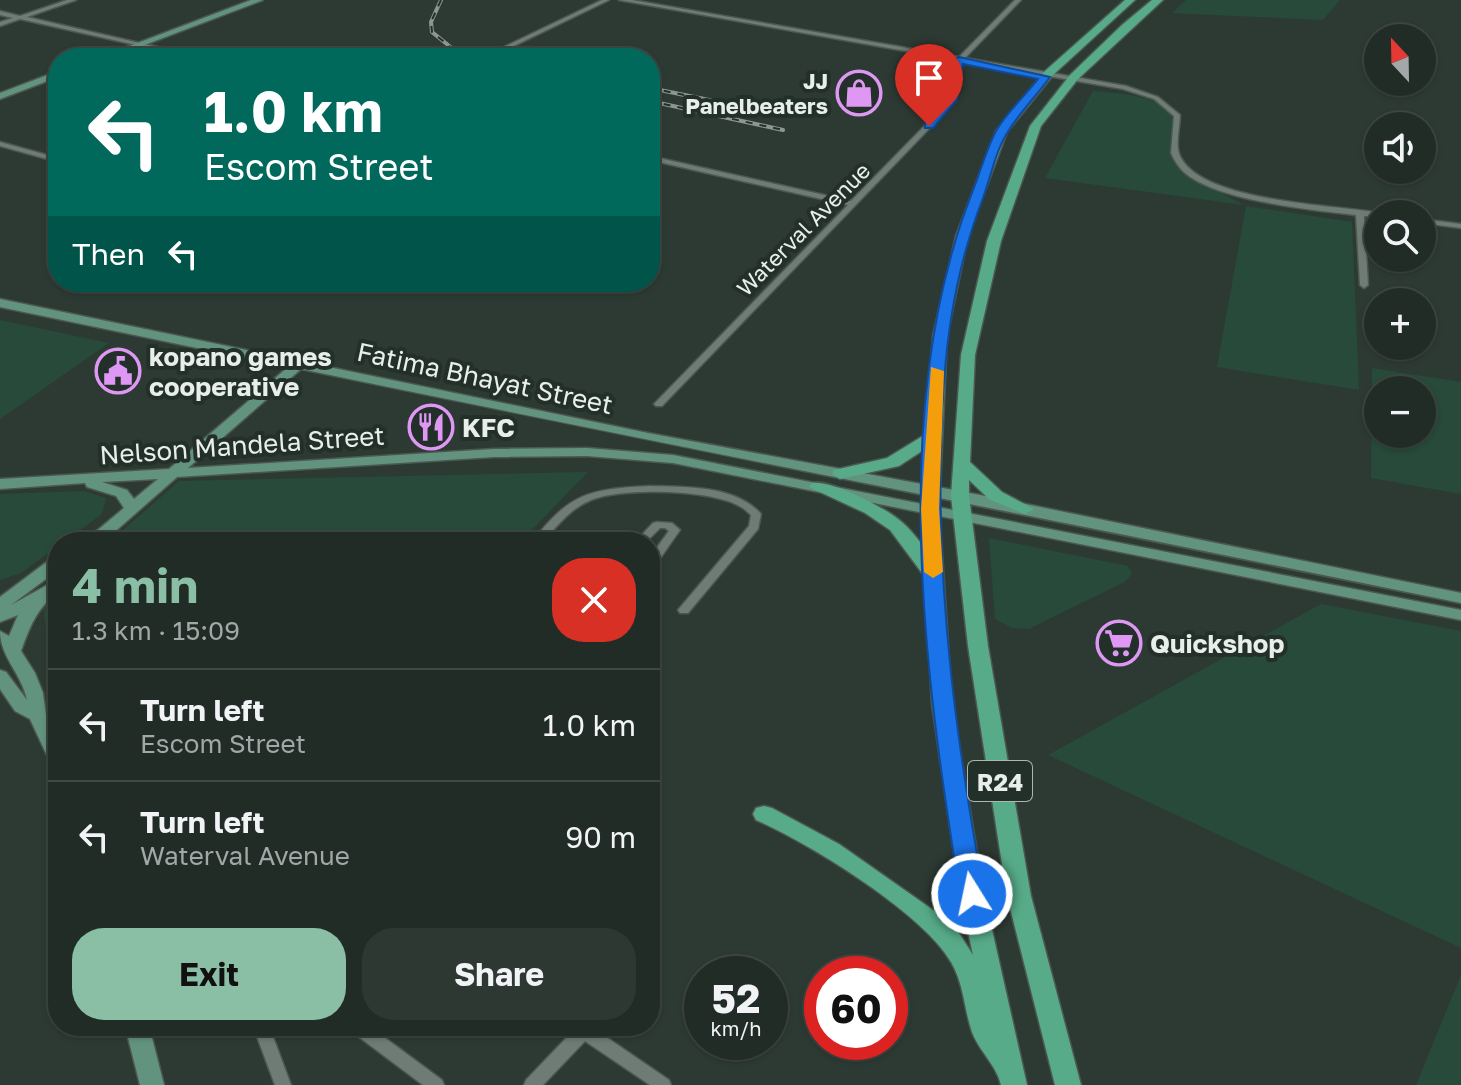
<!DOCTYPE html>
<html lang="en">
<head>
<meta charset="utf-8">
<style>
  :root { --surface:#222c26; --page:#2e3832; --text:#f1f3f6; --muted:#a2a7a7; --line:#3f4843; --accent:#8abfa5 }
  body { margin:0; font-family:"Golos Text",sans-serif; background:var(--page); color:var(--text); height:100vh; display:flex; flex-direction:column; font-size:30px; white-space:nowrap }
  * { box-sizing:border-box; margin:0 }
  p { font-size:26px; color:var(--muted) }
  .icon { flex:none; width:44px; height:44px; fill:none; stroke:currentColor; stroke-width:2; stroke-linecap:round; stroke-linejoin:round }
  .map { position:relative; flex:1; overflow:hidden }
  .side { position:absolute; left:48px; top:532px; width:612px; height:504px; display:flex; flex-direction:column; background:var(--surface); border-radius:32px; box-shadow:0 2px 6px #0004,0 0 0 2px var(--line) }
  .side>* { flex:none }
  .top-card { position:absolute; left:48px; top:48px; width:612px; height:244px; border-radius:32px; box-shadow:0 2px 6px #0004,0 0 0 2px var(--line); background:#00695c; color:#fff; overflow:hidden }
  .needle { width:52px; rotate:338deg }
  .controls { position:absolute; left:1364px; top:24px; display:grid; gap:16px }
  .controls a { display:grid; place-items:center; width:72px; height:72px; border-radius:50%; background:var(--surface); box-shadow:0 2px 6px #0004,0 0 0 2px var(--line); font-size:40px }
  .speed { position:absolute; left:684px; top:956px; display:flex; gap:16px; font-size:40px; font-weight:700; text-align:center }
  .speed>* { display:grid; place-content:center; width:104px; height:104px; border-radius:50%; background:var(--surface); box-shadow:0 2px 6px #0004,0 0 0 2px var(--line); line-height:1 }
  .speed small { font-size:20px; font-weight:400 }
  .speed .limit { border:12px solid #d22; background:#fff; color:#111 }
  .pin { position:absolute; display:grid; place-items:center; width:68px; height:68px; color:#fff; margin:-82px -34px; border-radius:50% 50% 50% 0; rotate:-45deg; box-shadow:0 0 8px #0007 }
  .pin .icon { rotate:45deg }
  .me { position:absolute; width:88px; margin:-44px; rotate:350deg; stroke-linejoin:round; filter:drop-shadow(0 0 6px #0008) }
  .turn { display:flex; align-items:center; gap:28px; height:168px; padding:0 24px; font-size:36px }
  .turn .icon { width:104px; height:104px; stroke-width:2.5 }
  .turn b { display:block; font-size:56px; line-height:68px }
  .then { display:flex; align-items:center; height:76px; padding:0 24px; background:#0003; gap:16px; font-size:30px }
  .round { display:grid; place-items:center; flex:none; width:84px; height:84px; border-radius:32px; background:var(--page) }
  .summary { display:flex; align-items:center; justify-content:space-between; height:136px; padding:0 24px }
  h1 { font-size:48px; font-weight:700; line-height:60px; color:var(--accent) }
  .primary-button { display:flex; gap:16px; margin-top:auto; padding:16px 24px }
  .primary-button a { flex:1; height:92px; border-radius:32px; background:var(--accent); color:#111; font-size:32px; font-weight:700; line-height:92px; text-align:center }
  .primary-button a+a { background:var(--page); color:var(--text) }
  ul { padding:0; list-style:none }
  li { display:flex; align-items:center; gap:24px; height:112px; padding:0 24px; border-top:2px solid var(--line) }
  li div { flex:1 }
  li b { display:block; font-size:30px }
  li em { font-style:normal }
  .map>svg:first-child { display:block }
</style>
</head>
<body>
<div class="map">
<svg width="1461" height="1085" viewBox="0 0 1461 1085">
  <rect width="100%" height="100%" fill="#2d3a33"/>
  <path fill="#274a3b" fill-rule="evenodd" d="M1186,0H1340L1323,20L1172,13Z
    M1093,91C1115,93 1166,94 1174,121C1178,133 1176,148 1177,160L1196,180L1244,205L1045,178Z
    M1246,206L1352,222L1359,390L1217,367Z
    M0,320L109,343L0,419Z
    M1372,368L1461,382V494L1371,478ZM1378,390H1422V434H1378Z
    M588,472L520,542H109L179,481Z
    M84,491L106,498L102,514L64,542H58V546L21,573L0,580V494Z
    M989,538L1128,566L1132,573L1126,581L1029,629L1012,628L995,619Z
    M58,593V672L48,648L43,608Z
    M1321,604L1461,631V948L1048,755Z
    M1461,975V1085H1416Z"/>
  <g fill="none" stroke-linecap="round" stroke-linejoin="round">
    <g stroke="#4c5751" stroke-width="3">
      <path id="street" d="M67,0H76L27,17L205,58H194L20,19L0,26V22L13,18L0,15V11L20,16Z
        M602,0H609L489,58H481Z
        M619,0H632L959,57L1015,0H1021L965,58L1126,86L1158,97L1180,115C1180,128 1174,146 1181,158C1205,202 1334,205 1381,213L1378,214V217L1364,216L1368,285L1364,288L1360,285L1356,215C1313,210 1218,201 1185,173C1179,168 1174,160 1171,153L1174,116L1154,99L1123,89L962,61L958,88L949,108L662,406H656L654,404L656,402L848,205L650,160V156L851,201L944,106L952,88L956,60Z
        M0,142L58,158V162L0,146Z
        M1422,219L1461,224V228L1422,223Z
        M650,486C686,487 735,485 761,514L758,529L688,613H680L678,610L749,526L751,515C747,512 745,509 741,507C713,489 618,487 589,501C570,509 556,527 543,542H532C570,493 589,489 650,486Z
        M657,522L672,523L680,530L654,567L650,568V557L669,531L665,528H660L646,542H635L653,523Z
        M253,1026H269L291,1085H275Z
        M349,1026H369L442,1080L444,1085H423L351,1031Z
        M568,1026H590L669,1080L671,1085H650L585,1041L543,1085H524L526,1080L572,1032Z"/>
    </g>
    <g stroke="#4c5751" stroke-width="3">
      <path id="secondary" d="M251,0H263L110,58H98Z
        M58,71V77L0,99V93Z
        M0,299L648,433L991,497L1461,593V603C1075,524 687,449 301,369L188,468L494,449L587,448L673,455L1461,610V620L673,463L587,456L494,457L177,477L111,535L98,542H78L99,529L124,508L116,496L87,487L85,483L0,489V479L169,469L288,367L0,307ZM158,479L134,499L127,490L102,482Z
        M58,557V570L11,605L58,579V592C37,608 30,626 21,651L35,673L43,693L46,715L58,739V766L51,764L30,719L15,711L0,689V670L6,672L27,700C22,674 0,657 0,631L9,636L18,615L0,622V597L52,558Z
        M125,1026H149L164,1085H140Z"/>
    </g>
    <g stroke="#4c5751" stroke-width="3">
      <path id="primary" d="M1125,0H1135L1053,75L1007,132L968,236L947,336L939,509L952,704L984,894L1027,1085H1001C997,1066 979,1051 972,1032C964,1009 964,984 951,962C923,913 809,843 756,820L753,814L756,808L764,806L772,808L839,844L943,917L957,930L973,955L960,894L932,704L925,577L890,530L865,513L809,487L812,483C831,479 888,509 903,523C911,530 917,538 923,546L921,509L925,449L899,466L840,479L832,474L834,470L887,458L926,434L933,336L956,236L996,131L1045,71Z
        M1152,0H1163L1078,79L1041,126L1001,241L975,355L970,462L1002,492L1034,509L1025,514L990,500L969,480V496L988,646L1031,896L1081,1085H1055L1007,896L968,646L951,496L961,355L987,241L1030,126L1070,75L1122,25Z"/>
    </g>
    <use href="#street" fill="#6e7c75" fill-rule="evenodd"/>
    <use href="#secondary" fill="#62937f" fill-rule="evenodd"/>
    <use href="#primary" fill="#57ab89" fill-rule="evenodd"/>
    <g stroke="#8d9791" stroke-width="4">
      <path id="rail" d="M441,0L431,22L432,32L464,58
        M650,88L729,104
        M650,101L783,130"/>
    </g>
    <use href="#rail" stroke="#23302a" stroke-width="2" stroke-dasharray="7" stroke-linecap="butt"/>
  </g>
  <path fill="#1a73e8" stroke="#114b97" stroke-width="2" d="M959,57L1050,77C1037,95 1021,111 1009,130C996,149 991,176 983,198C951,281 943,359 941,447C937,599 957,745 984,894L980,901H964L960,894C924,673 888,406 972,193C980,173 986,150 996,131C1007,112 1025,96 1038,79L963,64L957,100L933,128H925V124L946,100L954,60Z"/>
  <path fill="#f59e0b" d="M931,367L944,371L939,509L943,572L933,578L924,572L921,509Z"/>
  <defs>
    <g id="shop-ring" transform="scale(2.3)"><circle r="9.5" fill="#23302a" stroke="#de98f3" stroke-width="1.5"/><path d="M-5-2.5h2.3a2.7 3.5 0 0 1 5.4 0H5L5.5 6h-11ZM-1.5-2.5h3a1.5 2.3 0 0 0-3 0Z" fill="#de98f3"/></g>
    <g id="civic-ring" transform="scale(2.3)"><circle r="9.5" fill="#23302a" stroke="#de98f3" stroke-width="1.5"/><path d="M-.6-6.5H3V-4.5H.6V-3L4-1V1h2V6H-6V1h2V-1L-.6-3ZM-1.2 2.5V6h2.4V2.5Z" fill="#de98f3"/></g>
    <g id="restaurant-ring" transform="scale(2.3)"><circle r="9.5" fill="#23302a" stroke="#de98f3" stroke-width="1.5"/><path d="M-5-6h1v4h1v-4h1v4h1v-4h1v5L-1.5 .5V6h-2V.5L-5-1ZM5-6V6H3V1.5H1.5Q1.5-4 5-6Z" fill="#de98f3"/></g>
    <g id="supermarket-ring" transform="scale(2.3)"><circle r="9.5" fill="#23302a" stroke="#de98f3" stroke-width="1.5"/><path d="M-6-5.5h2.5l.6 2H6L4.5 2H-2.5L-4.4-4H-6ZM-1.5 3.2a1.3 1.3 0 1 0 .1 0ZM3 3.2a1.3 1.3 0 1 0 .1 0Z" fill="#de98f3"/></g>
  </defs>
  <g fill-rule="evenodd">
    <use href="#shop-ring" x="859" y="93"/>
    <use href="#civic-ring" x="118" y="371"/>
    <use href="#restaurant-ring" x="431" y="427"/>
    <use href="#supermarket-ring" x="1119" y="643"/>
  </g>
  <g text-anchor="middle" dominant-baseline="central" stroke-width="8" stroke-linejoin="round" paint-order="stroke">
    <g font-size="22" font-weight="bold" fill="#e8efeb" stroke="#23302a" text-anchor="end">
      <text x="828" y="80">JJ<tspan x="828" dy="25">Panelbeaters</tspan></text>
    </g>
    <g font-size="22" fill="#e8efeb" stroke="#23302a">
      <text transform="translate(803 229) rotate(-45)">Waterval Avenue</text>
    </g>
    <rect fill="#23302a" stroke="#adb6b1" stroke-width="2" x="968" y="761" width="64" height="40" rx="6"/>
    <g font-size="24" font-weight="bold" fill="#e8efeb">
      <text x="1000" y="781">R24</text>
    </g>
    <g font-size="26" font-weight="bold" fill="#e8efeb" stroke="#23302a" text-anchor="start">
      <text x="149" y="356">kopano games<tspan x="149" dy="30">cooperative</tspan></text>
      <text x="462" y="427">KFC</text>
      <text x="1150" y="643">Quickshop</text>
    </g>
    <g font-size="26" fill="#e8efeb" stroke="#23302a">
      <text transform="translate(485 378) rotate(12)">Fatima Bhayat Street</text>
      <text transform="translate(242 445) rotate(-4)">Nelson Mandela Street</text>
    </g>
  </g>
</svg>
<div class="controls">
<a><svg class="needle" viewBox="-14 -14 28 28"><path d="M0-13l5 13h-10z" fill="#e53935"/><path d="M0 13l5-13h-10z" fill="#a2a7a7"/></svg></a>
<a><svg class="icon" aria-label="sound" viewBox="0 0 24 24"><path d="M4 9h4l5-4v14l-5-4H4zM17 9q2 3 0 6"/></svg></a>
<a><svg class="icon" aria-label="search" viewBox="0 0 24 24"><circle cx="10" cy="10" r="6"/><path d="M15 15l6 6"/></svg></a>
<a>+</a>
<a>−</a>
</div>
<div class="speed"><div>52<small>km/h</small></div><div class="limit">60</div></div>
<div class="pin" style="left:929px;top:126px;background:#d93025"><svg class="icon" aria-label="arrive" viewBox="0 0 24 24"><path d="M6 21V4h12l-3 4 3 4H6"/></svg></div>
<svg class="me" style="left:972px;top:894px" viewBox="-20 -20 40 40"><circle r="17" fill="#1a73e8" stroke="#fff" stroke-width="3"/><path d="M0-11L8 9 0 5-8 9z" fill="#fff"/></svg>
<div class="top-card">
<div class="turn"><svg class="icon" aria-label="left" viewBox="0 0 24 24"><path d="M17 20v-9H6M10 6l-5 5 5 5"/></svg><div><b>1.0 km</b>Escom Street</div></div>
<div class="then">Then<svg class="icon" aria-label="left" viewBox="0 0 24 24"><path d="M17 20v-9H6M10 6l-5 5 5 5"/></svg></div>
</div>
<section class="side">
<div class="summary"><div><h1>4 min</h1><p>1.3 km · 15:09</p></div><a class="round" style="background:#d93025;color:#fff"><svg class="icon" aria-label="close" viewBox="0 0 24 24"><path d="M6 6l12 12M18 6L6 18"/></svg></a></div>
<ul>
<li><svg class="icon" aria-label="left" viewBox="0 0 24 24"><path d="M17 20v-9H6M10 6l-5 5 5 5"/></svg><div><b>Turn left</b><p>Escom Street</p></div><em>1.0 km</em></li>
<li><svg class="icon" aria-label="left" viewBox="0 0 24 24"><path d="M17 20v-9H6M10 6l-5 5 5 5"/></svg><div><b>Turn left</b><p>Waterval Avenue</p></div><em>90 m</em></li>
</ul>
<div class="primary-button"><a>Exit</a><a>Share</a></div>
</section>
</div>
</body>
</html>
